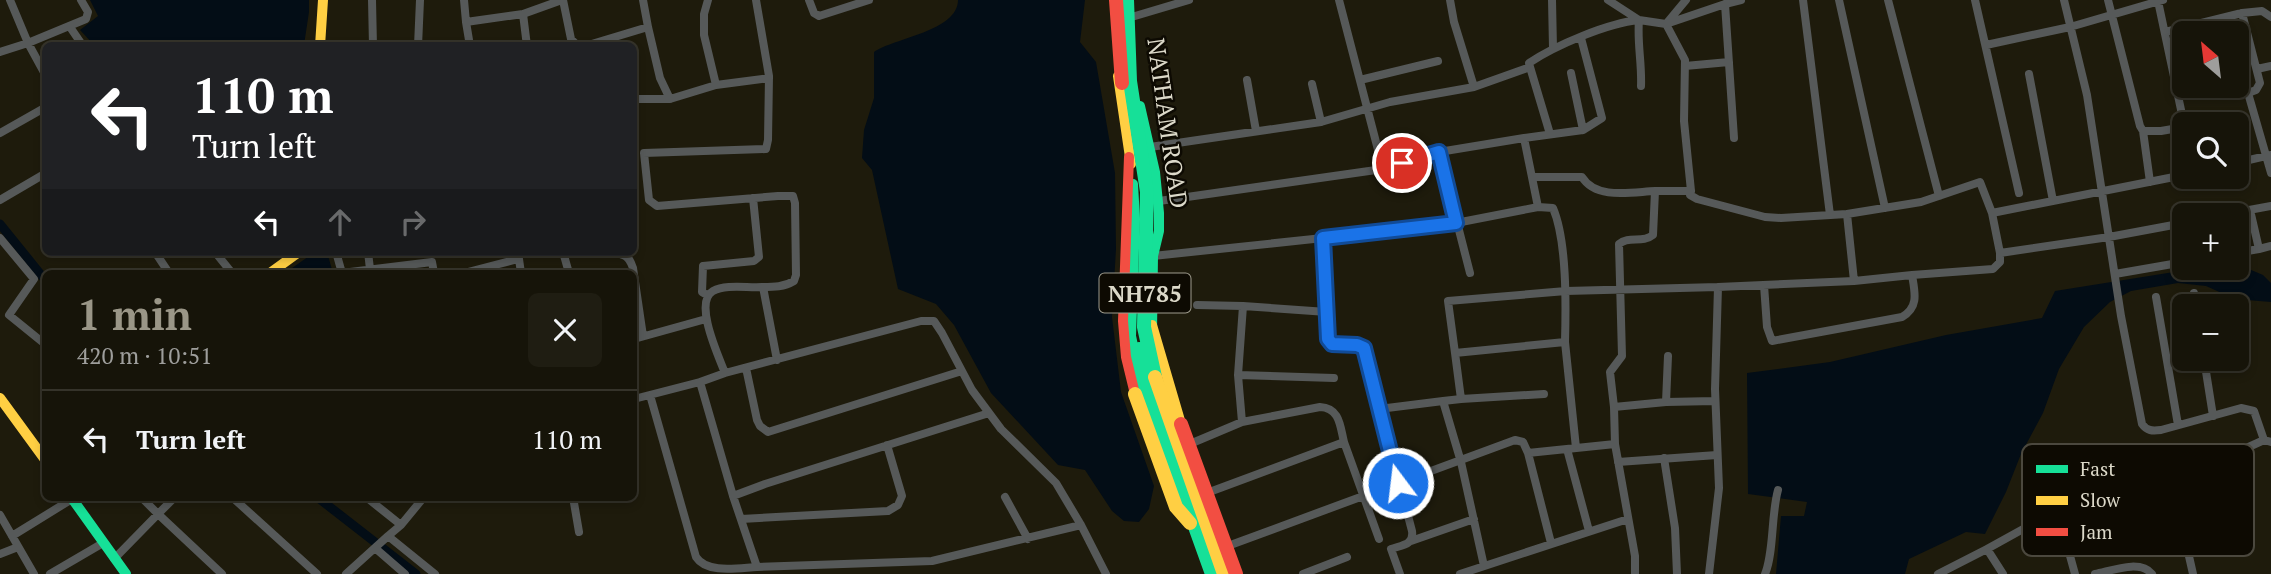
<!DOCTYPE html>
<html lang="en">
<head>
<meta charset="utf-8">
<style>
  :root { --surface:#161409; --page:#1f1d12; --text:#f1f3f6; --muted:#9e9e9c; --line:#35332a; --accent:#9a9687 }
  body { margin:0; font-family:"PT Serif",serif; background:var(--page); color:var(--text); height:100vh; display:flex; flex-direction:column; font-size:26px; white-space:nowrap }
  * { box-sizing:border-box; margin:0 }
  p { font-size:23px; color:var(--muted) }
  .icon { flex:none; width:38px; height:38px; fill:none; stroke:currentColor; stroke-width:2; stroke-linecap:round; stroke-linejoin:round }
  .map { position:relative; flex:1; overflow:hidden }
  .side { position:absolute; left:42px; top:270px; width:595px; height:231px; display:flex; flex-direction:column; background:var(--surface); border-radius:10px; box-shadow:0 4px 10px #0003,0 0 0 2px var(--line) }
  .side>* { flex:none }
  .top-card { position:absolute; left:42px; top:42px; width:595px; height:214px; border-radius:10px; box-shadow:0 4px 10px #0003,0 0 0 2px var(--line); background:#202124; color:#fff; overflow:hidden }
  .needle { width:46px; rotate:332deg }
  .tools { position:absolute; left:2172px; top:21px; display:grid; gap:14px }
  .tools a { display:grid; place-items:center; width:77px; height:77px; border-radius:10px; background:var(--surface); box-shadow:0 4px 10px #0003,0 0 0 2px var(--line); font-size:35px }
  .pin { position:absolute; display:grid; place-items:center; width:60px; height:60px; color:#fff; margin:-30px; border:4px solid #fff; border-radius:50%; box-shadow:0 2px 7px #0007 }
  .me { position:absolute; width:77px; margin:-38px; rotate:345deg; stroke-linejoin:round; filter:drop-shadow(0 0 5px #0008) }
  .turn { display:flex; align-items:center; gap:24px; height:147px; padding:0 35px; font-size:32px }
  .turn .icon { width:91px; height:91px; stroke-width:2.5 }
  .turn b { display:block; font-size:49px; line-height:60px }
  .lanes { display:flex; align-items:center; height:66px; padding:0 35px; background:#0003; justify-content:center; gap:35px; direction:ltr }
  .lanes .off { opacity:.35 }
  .round { display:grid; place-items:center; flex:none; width:74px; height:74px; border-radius:10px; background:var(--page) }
  .summary { display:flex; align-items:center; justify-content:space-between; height:119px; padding:0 35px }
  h1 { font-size:42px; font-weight:800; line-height:52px; color:var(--accent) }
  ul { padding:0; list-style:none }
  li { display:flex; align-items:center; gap:21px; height:98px; padding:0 35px; border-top:2px solid var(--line) }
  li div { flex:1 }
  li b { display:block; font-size:26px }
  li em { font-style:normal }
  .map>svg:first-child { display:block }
</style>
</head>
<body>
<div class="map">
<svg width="2271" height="574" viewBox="0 0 2271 574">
  <rect width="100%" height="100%" fill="#1e1b0c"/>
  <path fill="#030d16" d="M90,0H309V12L304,45L106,46L102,40L94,45L80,30L98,16Z
    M958,0H1085L1080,42L1096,62L1115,173L1116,249L1112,317L1121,392L1154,486L1149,509L1139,522L1124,521L1112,511L1085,470L1058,465L991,393L954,325L936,304L898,289L872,170L862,158L864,130L874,98V52C894,38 958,31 958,0Z
    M311,252H327L333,273H285L312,254Z
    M2237,264L2263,275L2271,283V302L2235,299L2206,286L2178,283L2131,291L2110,302L2084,327L2059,369L2043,413L2021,454L2006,492L1985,534L1966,532L1909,559L1905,574H1776L1781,516H1804L1807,502L1748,494L1747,373L1830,362L1946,335L2042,318L2055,291L2199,268H2236Z"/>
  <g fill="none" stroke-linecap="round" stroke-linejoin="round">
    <path stroke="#030d16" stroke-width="9" d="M0,224L46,281
      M317,497L416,574"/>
    <path stroke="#565959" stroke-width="8" d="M10,0L28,43L86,19L88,12L81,0
      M372,0L373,46
      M464,0L466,22
      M563,0L571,39L578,46
      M643,0L648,27
      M708,0L704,14V35L716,85
      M756,0L769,76L768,140L766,149L644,153L649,200L657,206L778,196H793L795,203L796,275L794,281C784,287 774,287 762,287C747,288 726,284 713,291C693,302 719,357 725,373L921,321H934L942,333L972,390L1001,429L1056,483L1081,525L1106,574
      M809,0L814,13L819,16L869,0
      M1339,0L1383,169L1439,152L1524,138L1538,207
      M1450,0L1454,22L1474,87
      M1552,0L1553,48
      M1608,0L1639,20L1666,24L1685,60L1684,121L1691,191H1655L1653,235C1642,244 1629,235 1619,244L1622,356L1610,372L1614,407
      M1803,0L1830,215
      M1839,0L1885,208
      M1888,0L1939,196
      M1975,0L2019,193
      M2064,0L2087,95L2121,316L2142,424C2147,431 2152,431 2161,430L2241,408L2254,411L2264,440L2271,442
      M2108,0L2140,126L2143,131H2161L2184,127
      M2158,1L2184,124
      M2242,13L2262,11L2271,17
      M1125,19L1189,0
      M1666,24L1725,4
      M1666,24L1686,0
      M70,27L83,46
      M2165,32L2242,13L2260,83L2256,90L2248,93L2271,173
      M1581,38L1602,118L1583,130
      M1986,45L2070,27L2163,0
      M418,46L420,0
      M470,46L466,22L523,14
      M527,46L523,14L562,0
      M585,46L648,27L660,78L670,99L716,85L769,78
      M0,52L28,43L46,76
      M1685,66L1729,62
      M1530,67L1550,134
      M2257,69L2271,66
      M2029,74L2053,201
      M1247,80L1256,131
      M1360,80L1438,61
      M1312,84L1321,122
      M2222,86L2227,94L2248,93
      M634,99H670
      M2143,131L2150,182
      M0,133L46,107
      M1524,138L1583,130L1571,73
      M1734,138L1725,4L1741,0
      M1150,147L1321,122L1390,102L1474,87L1530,67L1529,63C1556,45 1608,23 1639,20C1637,43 1642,63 1641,86
      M1439,152L1470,273
      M2236,163L2271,155
      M1532,177H1582C1596,200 1632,192 1655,191
      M1691,191L1690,195L1697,199L1765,217L1781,218L1847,214
      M0,200L46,173
      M1159,201L1383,169
      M1992,213L2184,175
      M2222,215L2271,206
      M0,238L34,279L9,315L46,345
      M1323,238L1456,223L1538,207L1553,208C1567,241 1566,305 1565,342
      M2259,249L2271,246
      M155,252L169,273
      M215,252L232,273
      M336,252L342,273
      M368,252L370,269
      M518,252L521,273
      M563,252L569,273
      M564,253C579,253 610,249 623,255C629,257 631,262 633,268L643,336
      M2236,253L2259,249L2250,210
      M1153,256L1323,238L1328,339L1332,344L1357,345L1364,348L1412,531C1414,545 1402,545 1391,549L1400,574
      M342,273L432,262L434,273
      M464,273L518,259
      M2115,274L2184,262
      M1912,275L1993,269L2000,262V253
      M1764,285L1767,327L1772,341L1902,317C1919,307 1915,293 1912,275L1854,281L1847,214L1921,202L1980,182L1992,213L2000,253L2109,237L2184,223
      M763,287L777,360
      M2194,293L2196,306
      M707,295L702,292L703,266L754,261L759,257L753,198
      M2156,297L2178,425
      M1197,305L1243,306
      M1327,312L1243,306L1238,375L1334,378
      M634,339L706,319
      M1455,353L1448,301L1566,291L1718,287
      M2204,359L2213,416
      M746,368L757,420L760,426L768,432L962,371
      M725,373L700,382L733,496L757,567L932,561L1081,525
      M1238,375L1242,422
      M650,395L696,557C707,574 738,568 757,567
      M634,399L700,382
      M1461,399L1544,394
      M1666,402L1715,401
      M1379,409L1443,401
      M1185,446L1242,422L1320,407C1340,408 1340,426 1344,442
      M1567,449L1589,531
      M1528,453L1551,543
      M1664,458L1675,528L1677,574
      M1618,462L1717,455
      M1204,494L1344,442L1379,539
      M733,496L765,484L989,413
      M141,497L158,514L175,497
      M232,497L317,574
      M366,497L401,525L388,536L435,574
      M573,497L579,532
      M1005,497L1028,539
      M2049,508L2064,534L2075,574
      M0,515L34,574
      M741,519L888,511L898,505L902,496L887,445
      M401,525L424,497
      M12,536L72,499
      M1411,541L1474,519
      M1225,547L1515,440L1523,442L1528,453L1615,444
      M375,548L405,574
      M1987,549L2043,518L2048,514C2050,498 2040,485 2044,470L2065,461L2104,454
      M0,554L18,547
      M114,559L158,514L222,574
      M1484,566L1461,462L1443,401L1461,399L1455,353L1565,342L1576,448
      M50,574L103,543
      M346,574L388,536
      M1303,574L1347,557
      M1460,574L1628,519
      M1635,574V556L1615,444L1614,407L1666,402L1668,356
      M1709,574L1719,488L1715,389L1718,287L1854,281
      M1765,574C1774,553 1771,515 1778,490
      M1938,574L1987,549L2003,574
      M2095,574C2111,571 2140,559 2152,574
      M2193,574L2174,490C2177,467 2212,472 2229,467L2242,450L2264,440"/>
    <path stroke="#16e098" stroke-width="10" d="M1140,106L1155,172L1159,213V231L1153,256L1152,332
      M1133,184L1135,219L1131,336L1147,411
      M71,497L126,574"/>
    <path stroke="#ffcf43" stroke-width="10" d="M320,46L323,0
      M1118,76L1131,164
      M270,273L299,252
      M1152,325L1181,424
      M0,398L46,461"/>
    <path stroke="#f24e42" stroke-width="10" d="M1129,157L1123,321L1126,357L1135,394"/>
    <path stroke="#16e098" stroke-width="14" d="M1127,0L1130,81L1147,192L1144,327L1155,377
      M1139,349L1157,421L1212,574"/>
    <path stroke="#ffcf43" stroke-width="14" d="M1155,377L1224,574
      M1135,394L1176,507L1190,523"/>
    <path stroke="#f24e42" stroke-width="14" d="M1116,0L1122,83
      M1181,424L1236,574"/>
  </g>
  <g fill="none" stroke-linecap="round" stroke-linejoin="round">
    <g stroke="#114b97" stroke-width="18">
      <path id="route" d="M1398,483L1364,348L1357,345L1332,344L1328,339L1323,238L1456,223L1439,152L1402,163"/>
    </g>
    <use href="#route" stroke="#1a73e8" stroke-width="12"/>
  </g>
  <g text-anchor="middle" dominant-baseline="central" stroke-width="5" stroke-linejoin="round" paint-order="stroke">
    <rect fill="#0d0a02" stroke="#9e9b8d" stroke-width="2" x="1099.5" y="273.5" width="91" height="39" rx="5"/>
    <g font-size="23" font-weight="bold" fill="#dcd9c9">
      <text x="1145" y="293">NH785</text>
    </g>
    <g font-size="24" fill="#dcd9c9" stroke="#0d0a02">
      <text transform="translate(1168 123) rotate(82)">NATHAM ROAD</text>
    </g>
  </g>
  <rect x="2022" y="444" width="232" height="112" rx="10" fill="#0d0a02" stroke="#4b483e" stroke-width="2"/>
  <rect x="2036" y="465" width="32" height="8" fill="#16e098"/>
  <rect x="2036" y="496" width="32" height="9" fill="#ffcf43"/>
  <rect x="2036" y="528" width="32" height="8" fill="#f24e42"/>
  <g font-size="19" fill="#dcd9c9">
    <text x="2080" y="476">Fast</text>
    <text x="2080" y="507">Slow</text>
    <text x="2080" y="539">Jam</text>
  </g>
</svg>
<div class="tools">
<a><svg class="needle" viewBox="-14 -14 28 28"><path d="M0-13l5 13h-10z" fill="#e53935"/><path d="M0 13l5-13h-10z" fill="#9e9e9c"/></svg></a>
<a><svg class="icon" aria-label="search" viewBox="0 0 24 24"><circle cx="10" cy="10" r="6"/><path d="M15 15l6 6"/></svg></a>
<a>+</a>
<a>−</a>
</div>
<div class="pin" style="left:1402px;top:163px;background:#d93025"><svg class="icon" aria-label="arrive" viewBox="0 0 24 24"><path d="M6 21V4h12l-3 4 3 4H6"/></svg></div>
<svg class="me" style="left:1398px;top:483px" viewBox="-20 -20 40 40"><circle r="17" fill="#1a73e8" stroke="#fff" stroke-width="3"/><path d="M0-11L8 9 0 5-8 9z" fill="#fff"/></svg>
<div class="top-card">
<div class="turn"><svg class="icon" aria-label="left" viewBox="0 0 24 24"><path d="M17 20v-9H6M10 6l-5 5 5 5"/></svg><div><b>110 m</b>Turn left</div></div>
<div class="lanes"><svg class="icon" aria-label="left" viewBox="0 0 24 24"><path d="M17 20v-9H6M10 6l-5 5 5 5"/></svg><svg class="icon off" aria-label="ahead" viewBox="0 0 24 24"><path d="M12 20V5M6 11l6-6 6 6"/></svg><svg class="icon off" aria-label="right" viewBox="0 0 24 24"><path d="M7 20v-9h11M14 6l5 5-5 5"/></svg></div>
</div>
<section class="side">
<div class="summary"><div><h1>1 min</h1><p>420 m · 10:51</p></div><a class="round"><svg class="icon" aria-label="close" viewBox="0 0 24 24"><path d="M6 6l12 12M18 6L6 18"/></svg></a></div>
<ul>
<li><svg class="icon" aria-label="left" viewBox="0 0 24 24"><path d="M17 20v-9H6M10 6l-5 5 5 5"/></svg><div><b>Turn left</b></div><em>110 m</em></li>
</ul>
</section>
</div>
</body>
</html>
